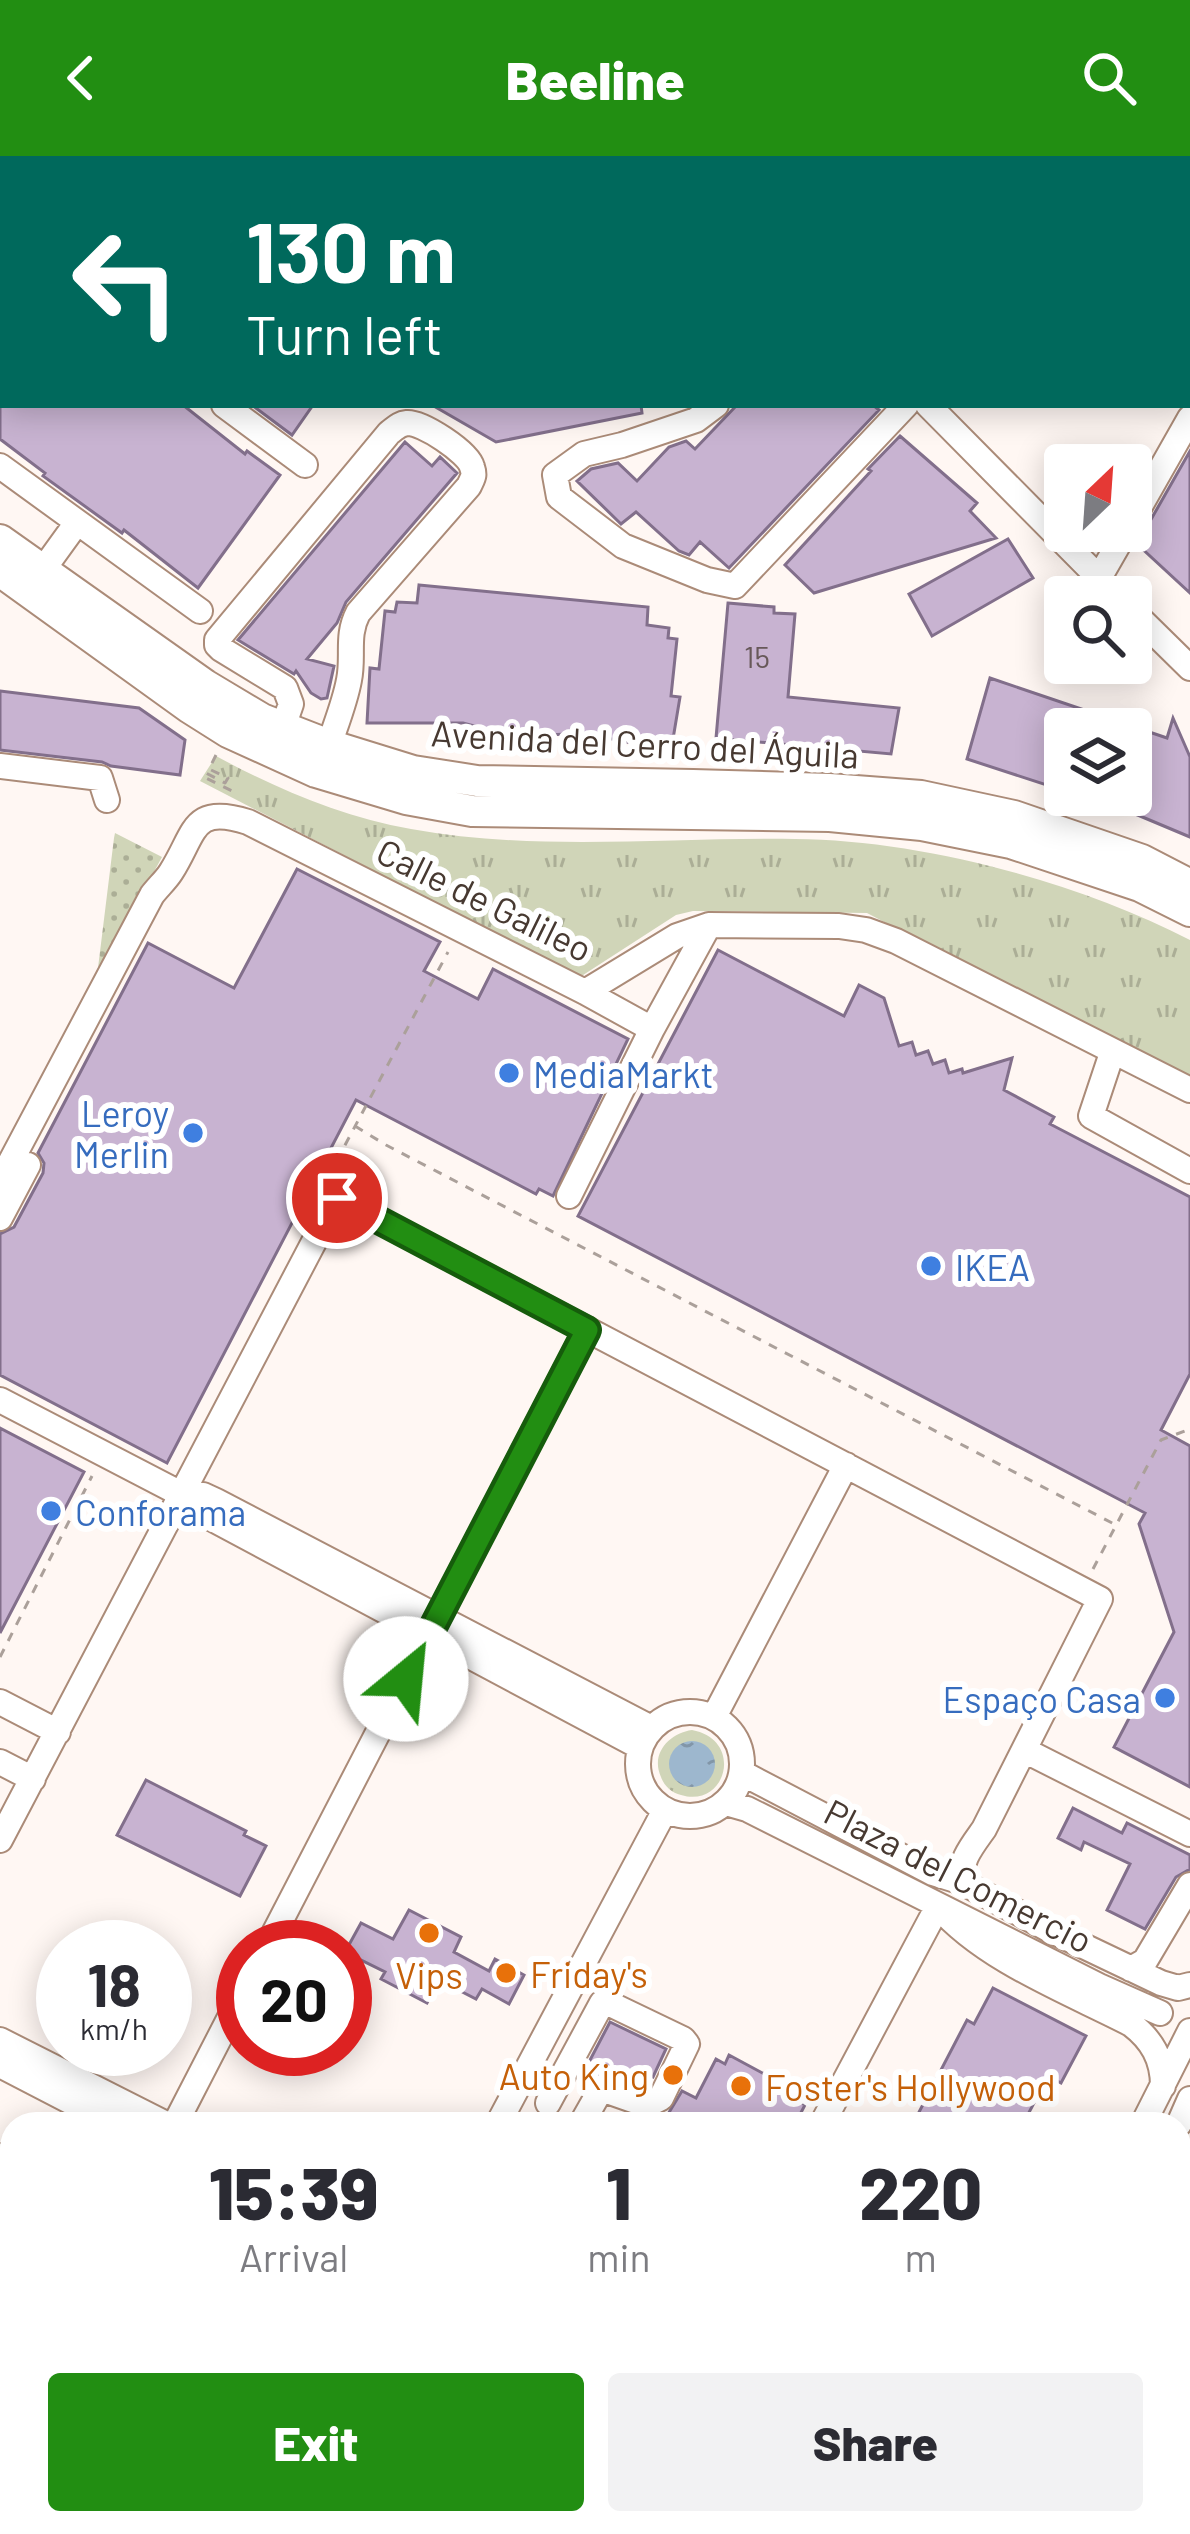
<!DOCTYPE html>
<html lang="en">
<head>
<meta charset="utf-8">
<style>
  :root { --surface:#fff; --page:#f2f2f3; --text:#2b2b33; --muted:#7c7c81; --accent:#228e12 }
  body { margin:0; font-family:Barlow,sans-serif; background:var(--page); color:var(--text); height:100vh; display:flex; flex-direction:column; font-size:45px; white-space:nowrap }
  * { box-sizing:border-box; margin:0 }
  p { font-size:39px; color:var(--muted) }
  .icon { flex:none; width:66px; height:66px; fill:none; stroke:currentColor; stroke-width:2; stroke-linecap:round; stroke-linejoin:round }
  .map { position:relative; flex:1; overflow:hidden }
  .sheet { position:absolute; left:0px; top:1956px; width:1191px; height:423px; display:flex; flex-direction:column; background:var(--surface); border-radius:36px 36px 0 0; box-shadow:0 6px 30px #0003 }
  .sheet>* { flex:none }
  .hud { position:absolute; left:0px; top:0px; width:1191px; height:252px; box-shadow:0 6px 30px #0003; background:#00695c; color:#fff; overflow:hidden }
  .needle { width:78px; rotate:25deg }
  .buttons { position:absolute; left:1044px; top:288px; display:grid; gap:24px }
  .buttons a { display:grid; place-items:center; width:108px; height:108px; border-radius:12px; background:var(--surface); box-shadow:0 6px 30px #0003; font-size:60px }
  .speed { position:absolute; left:36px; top:1764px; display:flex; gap:24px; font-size:60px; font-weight:700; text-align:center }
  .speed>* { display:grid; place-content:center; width:156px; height:156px; border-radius:50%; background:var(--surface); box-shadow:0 6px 30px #0003; line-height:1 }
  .speed small { font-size:30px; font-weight:400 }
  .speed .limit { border:18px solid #d22; background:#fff; color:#111 }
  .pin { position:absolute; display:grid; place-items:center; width:102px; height:102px; color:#fff; margin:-51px; border:6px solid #fff; border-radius:50%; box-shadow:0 3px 12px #0007 }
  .me { position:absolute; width:132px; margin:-66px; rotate:28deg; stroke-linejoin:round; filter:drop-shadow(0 0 9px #0008) }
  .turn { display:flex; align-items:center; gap:42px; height:252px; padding:0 48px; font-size:54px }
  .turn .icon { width:156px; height:156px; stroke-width:2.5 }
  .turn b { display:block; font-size:84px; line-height:102px }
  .eta { display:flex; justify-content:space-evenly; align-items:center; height:204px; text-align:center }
  .eta b { font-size:72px; font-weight:800; line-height:84px }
  .cta { display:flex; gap:24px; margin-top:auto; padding:24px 48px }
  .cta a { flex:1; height:138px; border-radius:12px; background:var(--accent); color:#fff; font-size:48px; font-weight:800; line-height:138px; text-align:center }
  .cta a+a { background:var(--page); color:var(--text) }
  header { display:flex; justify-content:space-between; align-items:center; height:156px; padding:0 48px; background:var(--accent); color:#fff; font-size:54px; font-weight:800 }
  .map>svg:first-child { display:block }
</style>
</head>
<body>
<header><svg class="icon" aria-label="back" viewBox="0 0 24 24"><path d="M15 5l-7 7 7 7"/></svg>Beeline<svg class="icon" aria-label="search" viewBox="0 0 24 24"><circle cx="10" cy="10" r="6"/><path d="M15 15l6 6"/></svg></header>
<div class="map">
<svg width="1190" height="2378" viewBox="0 0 1190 2378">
  <defs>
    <pattern id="grass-tufts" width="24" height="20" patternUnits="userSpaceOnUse" patternTransform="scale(3)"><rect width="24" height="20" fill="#d0d5b8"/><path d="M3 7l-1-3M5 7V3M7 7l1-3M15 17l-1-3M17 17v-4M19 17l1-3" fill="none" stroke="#abae96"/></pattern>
    <pattern id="park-dots" width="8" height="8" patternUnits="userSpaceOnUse" patternTransform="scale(3)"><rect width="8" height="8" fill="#d0d5b8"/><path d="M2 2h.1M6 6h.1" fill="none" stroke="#abae96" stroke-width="1.8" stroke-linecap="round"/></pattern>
    <pattern id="water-ripples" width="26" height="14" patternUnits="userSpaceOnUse" patternTransform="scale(3)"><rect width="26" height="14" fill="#9db7ce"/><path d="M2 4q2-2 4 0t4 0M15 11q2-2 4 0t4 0" fill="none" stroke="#8296a8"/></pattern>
  </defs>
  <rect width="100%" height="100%" fill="#fff7f3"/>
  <path fill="url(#grass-tufts)" d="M216,600C277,633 342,661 411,673C537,696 668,681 795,683C922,684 1077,726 1190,784V926L867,757L693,755L676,759L580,821L200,625Z
    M692,1574C745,1584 726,1653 681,1639C672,1637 664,1630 661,1621C650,1597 670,1577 692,1574Z"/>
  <path fill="url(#park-dots)" d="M115,677L162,701L97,820L114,682Z
    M1190,1988V2378H1095L1102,2367H1179V2012Z"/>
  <path fill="url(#water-ripples)" d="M669 1608a23 23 0 1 1 46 0a23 23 0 1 1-46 0Z"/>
  <path fill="#c8b3d1" stroke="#826f8b" stroke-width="3" d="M0,249H183L245,298L247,295L280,319L198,432L124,374L122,377L43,320L45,317L0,283Z
    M252,249H313L292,279Z
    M432,249H641L642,257L496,286Z
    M737,249H873L879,254L729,412L700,386L689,399L679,395L636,356L621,368L577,325L591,313L618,307L637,325L669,291L686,285L695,293Z
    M900,280L977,347L970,355L996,382L814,437L785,409L871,315L868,313Z
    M405,286L432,310L440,301L457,317L346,446L337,467L307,503L334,510L327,542L321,543L311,537L296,515L294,518L238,484Z
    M1190,295V437L1137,388Z
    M1008,383L1033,422L932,480L909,438Z
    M419,429L648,451L647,469L669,472L668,482L677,483L671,540L680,541L671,595L582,577L516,581L463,567H367L370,512L379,513L385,455L395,456L397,446L417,447Z
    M728,447L774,451V457L795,458L788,541L899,552L891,598L716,582Z
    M990,522L1167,582L1173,562L1190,601V681L1090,639H1131V571L1065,573V635L967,603Z
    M0,535L139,552L185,584L180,619L111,610L102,606L0,594Z
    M297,713L440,786L424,815L478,843L493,813L628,883L553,1040L539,1033L536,1038L356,944L167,1307L0,1219V1078L14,1071L43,1017L44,1007L38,997L148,787L234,832Z
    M718,794L844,860L859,829L884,842L899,890L912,886L916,899L928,895L933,908L945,904L949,917L962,913L963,917L1012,902L1004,934L1054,961L1050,968L1190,1041V1218L1161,1274L1190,1290V1631L1114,1591L1174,1476L1139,1368L1145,1357L578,1060Z
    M0,1272L84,1316L0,1477Z
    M146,1624L246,1675L244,1679L266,1690L240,1740L117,1679Z
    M1073,1652L1122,1677L1127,1667L1190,1699V1713L1176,1721L1145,1773L1107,1754L1130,1708L1084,1686L1081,1694L1058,1682Z
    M409,1754L461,1781L454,1796L489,1815L495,1803L524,1819L509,1848L482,1833L476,1843L439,1824L427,1847L381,1823L385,1816L345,1796L361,1767L393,1783Z
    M993,1832L1086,1880L1061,1927L1048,1920L1023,1968H938L918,1958L967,1864L974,1868Z
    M610,1866L666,1893L653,1921L642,1916L636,1928L603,1915L586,1926L580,1923Z
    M729,1899L781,1927L777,1935L805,1949L795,1968H662L682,1935L696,1942L716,1903L725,1908Z"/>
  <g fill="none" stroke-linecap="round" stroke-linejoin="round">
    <g stroke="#ab8b78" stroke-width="28">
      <path id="minor" d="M39,0V3
        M754,0V3
        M0,124H3
        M224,249L305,309
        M716,249L696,264L622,289L584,298L555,319L559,341L623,390L707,424L735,430L906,249
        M928,249L1118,441
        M0,310L200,455
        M1131,366L1190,262
        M42,415L76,368
        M1099,422L1126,375
        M1131,454L1190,512
        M283,571L291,548L285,532L221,493L217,489V484L389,277C396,272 398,268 407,267C422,266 468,296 472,311C475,320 473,321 469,330L358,457C346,480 354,500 349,524C345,546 336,568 329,589
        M0,610L100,622L107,644
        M585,836L677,780L709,769L839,770L866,774L896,785L1190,934
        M1112,897L1091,960L1190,1015
        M0,1026L152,739C158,731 166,724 171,716C196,677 191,648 248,666L585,836L652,873
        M569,1040L652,873L709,769
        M0,1062L28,1009
        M0,1244L181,1338L196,1354L207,1360L640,1591
        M181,1338L203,1339L216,1345L651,1572
        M0,1546L58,1576
        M638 1608a52 52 0 1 1 104 0a52 52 0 1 1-104 0Z
        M714,1561L846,1309
        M1024,1594L1190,1678
        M0,1606L33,1623
        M742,1617L933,1717L962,1726L1050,1774L1161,1827L1178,1832L1190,1829
        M726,1647L747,1653L1099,1830L1160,1857
        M0,1684L337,1042L1100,1443L984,1673C972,1690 959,1705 962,1726
        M267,1791L587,1173
        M1131,1813L1145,1805L1190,1729
        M0,1884L166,1968
        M0,1909L114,1968
        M548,1947L602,1847H608L683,1883L687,1888L661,1942L647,1949L607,1935H600L583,1965
        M175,1968L243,1836
        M498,1968L665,1654
        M822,1968L938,1750C985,1804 1067,1835 1131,1868C1152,1884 1163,1903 1163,1930
        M1143,1968L1190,1875
        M1179,1968L1190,1943
        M0,2000L12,2007
        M0,2271L12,2277
        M185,2367L207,2378
        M833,2367L849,2378
        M286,2378L292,2367
        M611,2378L617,2367
        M894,2378L901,2367
        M932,2378L940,2367
        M1062,2378L1072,2367"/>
    </g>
    <g stroke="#ab8b78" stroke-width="34">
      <path id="major" d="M0,384L205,529L262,563L329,589L413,615L477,625L693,629L829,633L921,640L1014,660L1142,704L1190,729
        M0,415L190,552L228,576L316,616L406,643L472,655L830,660L922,669L1011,687L1140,730L1190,755"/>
    </g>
    <path stroke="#aba09a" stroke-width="3" stroke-dasharray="9 9" stroke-linecap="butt" d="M216,599L209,613L228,622L225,627L206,617L204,621L238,638
      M355,970L386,989L1116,1369
      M328,1021L448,796
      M1093,1413L1161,1284L1190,1273
      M0,1501L92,1320"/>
    <use href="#minor" stroke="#fff" stroke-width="24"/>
    <use href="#major" stroke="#fff" stroke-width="30"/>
  </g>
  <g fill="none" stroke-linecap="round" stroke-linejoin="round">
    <g stroke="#165c0c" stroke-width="30">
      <path id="route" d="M337,1042L587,1174L406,1523"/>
    </g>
    <use href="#route" stroke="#228e12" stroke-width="21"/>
  </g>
  <g fill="#3f7fe0" stroke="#fff" stroke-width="4.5">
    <circle cx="509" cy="917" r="12"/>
    <circle cx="193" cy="977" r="12"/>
    <circle cx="931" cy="1110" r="12"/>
    <circle cx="51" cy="1355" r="12"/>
    <circle cx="1165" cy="1542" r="12"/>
  </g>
  <g fill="#e8710a" stroke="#fff" stroke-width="4.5">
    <circle cx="429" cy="1777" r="12"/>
    <circle cx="506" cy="1817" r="12"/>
    <circle cx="673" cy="1919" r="12"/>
    <circle cx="741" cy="1930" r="12"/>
  </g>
  <g text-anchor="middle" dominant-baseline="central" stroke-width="12" stroke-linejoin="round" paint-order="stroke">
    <g font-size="30" fill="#675859">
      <text x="757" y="500">15</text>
    </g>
    <g font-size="36" fill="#473931" stroke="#fff">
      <text transform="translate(645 587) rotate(3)">Avenida del Cerro del Águila</text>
      <text transform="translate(485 743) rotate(26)">Calle de Galileo</text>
      <text transform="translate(959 1719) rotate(27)">Plaza del Comercio</text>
    </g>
    <g font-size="36" fill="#366cbe" stroke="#fff" text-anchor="start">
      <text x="533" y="917">MediaMarkt</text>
      <text x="169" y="956" text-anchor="end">Leroy<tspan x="169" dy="41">Merlin</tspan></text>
      <text x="955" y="1110">IKEA</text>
      <text x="75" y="1355">Conforama</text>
      <text x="1141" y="1542" text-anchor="end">Espaço Casa</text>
    </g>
    <g font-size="36" fill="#c56008" stroke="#fff" text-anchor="start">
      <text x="530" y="1817">Friday's</text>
      <text x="429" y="1818" text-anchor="middle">Vips</text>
      <text x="649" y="1919" text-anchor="end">Auto King</text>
      <text x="765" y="1930">Foster's Hollywood</text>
    </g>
  </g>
</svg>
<div class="buttons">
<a><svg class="needle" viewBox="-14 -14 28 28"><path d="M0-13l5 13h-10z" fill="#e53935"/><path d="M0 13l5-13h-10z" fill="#7c7c81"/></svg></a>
<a><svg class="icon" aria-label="search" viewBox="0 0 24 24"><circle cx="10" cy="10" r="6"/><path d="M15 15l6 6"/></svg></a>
<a><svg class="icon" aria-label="layers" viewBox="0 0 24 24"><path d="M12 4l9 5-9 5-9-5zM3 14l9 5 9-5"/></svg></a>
</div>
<div class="speed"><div>18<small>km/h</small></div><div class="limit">20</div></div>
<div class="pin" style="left:337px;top:1042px;background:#d93025"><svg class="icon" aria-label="arrive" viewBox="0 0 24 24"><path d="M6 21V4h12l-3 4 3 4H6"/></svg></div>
<svg class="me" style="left:406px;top:1523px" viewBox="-20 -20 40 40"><circle r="19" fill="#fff"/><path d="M0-13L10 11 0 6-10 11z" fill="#228e12"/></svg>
<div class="hud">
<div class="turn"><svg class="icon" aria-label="left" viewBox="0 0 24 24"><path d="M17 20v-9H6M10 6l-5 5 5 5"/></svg><div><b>130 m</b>Turn left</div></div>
</div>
<section class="sheet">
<div class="eta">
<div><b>15:39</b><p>Arrival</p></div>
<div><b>1</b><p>min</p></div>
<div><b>220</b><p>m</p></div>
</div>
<div class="cta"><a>Exit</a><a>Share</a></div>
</section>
</div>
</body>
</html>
